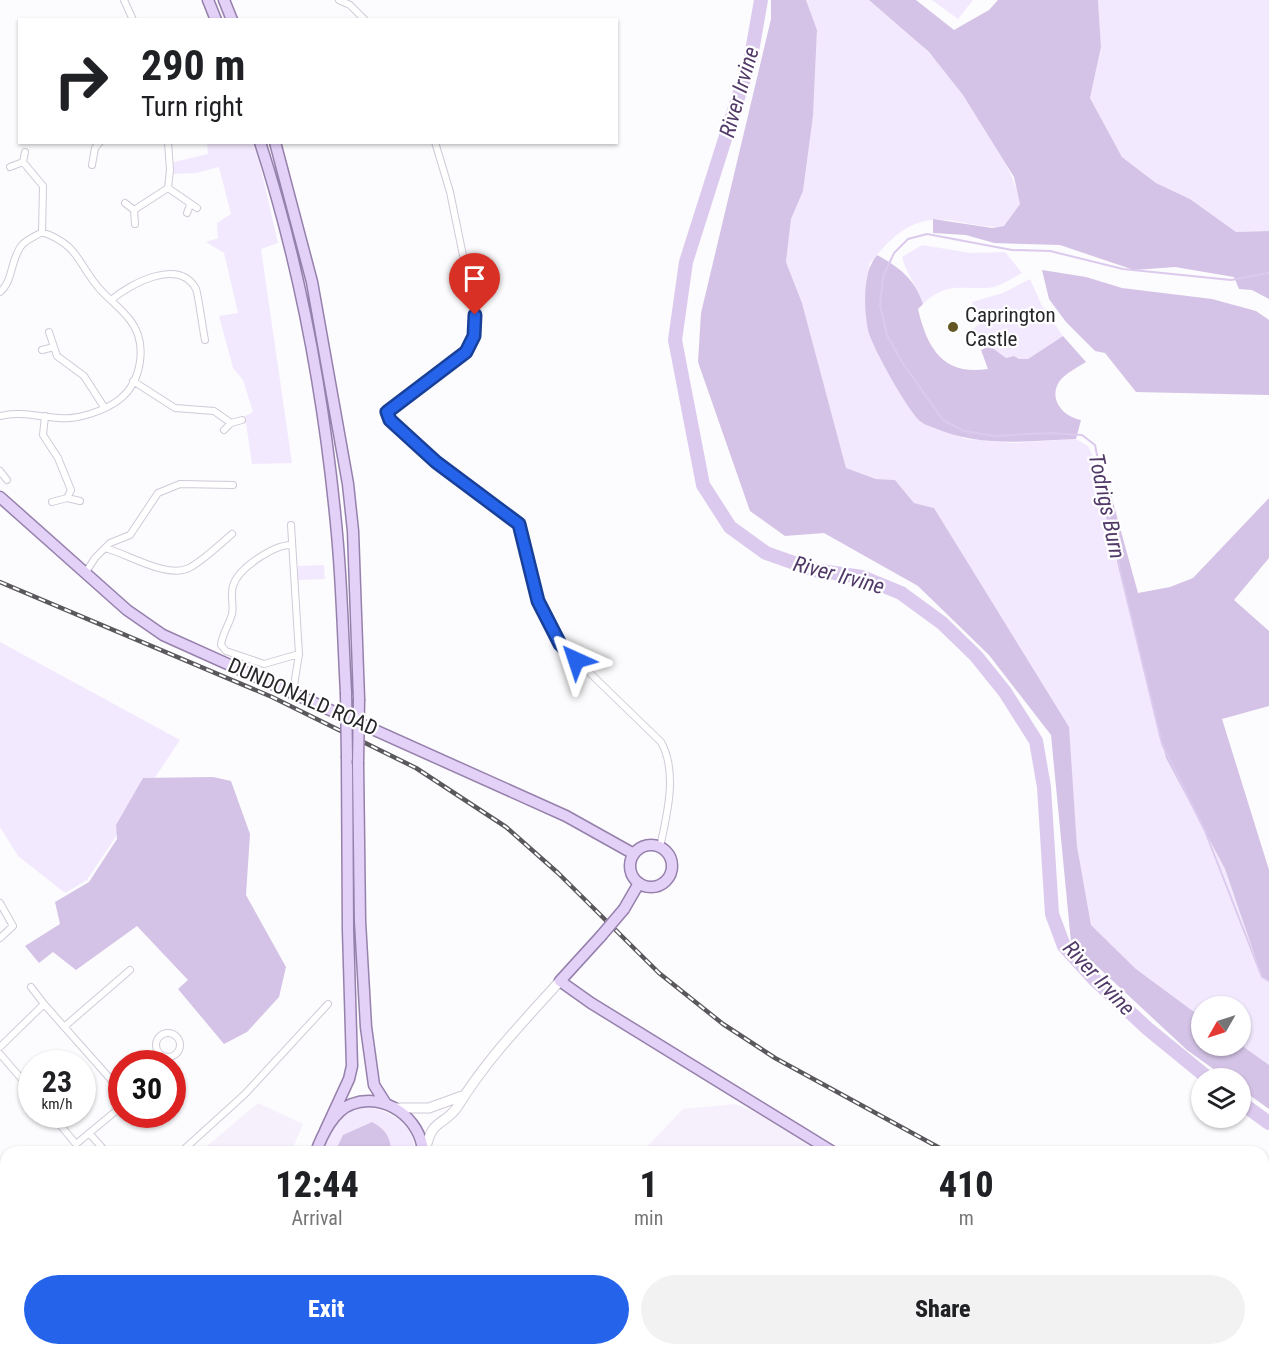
<!DOCTYPE html>
<html lang="en">
<head>
<meta charset="utf-8">
<style>
  :root { --surface:#fff; --page:#f2f2f2; --text:#202124; --muted:#757577; --accent:#2563eb }
  body { margin:0; font-family:"Roboto Condensed",sans-serif; background:var(--page); color:var(--text); height:100vh; display:flex; flex-direction:column; font-size:22px; white-space:nowrap }
  * { box-sizing:border-box; margin:0 }
  p { font-size:20px; color:var(--muted) }
  .icon { flex:none; width:33px; height:33px; fill:none; stroke:currentColor; stroke-width:2; stroke-linecap:round; stroke-linejoin:round }
  .map { position:relative; flex:1; overflow:hidden }
  .panel { position:absolute; left:0px; top:1146px; width:1269px; height:210px; display:flex; flex-direction:column; background:var(--surface); border-radius:18px 18px 0 0; box-shadow:0 2px 4px #0004 }
  .panel>* { flex:none }
  .guide { position:absolute; left:18px; top:18px; width:600px; height:126px; border-radius:0px; box-shadow:0 2px 4px #0004; background:#fff; color:var(--text); overflow:hidden }
  .needle { width:39px; rotate:231deg }
  .fabs { position:absolute; left:1191px; top:996px; display:grid; gap:12px }
  .fabs a { display:grid; place-items:center; width:60px; height:60px; border-radius:50%; background:var(--surface); box-shadow:0 2px 4px #0004; font-size:30px }
  .speed { position:absolute; left:18px; top:1050px; display:flex; gap:12px; font-size:30px; font-weight:700; text-align:center }
  .speed>* { display:grid; place-content:center; width:78px; height:78px; border-radius:50%; background:var(--surface); box-shadow:0 2px 4px #0004; line-height:1 }
  .speed small { font-size:15px; font-weight:400 }
  .speed .limit { border:9px solid #d22; background:#fff; color:#111 }
  .pin { position:absolute; display:grid; place-items:center; width:51px; height:51px; color:#fff; margin:-62px -26px; border-radius:50% 50% 50% 0; rotate:-45deg; box-shadow:0 0 6px #0007 }
  .pin .icon { rotate:45deg }
  .me { position:absolute; width:66px; margin:-33px; rotate:318deg; stroke-linejoin:round; filter:drop-shadow(0 0 4px #0008) }
  .turn { display:flex; align-items:center; gap:21px; height:126px; padding:0 24px; font-size:27px }
  .turn .icon { width:78px; height:78px; stroke-width:2.5 }
  .turn b { display:block; font-size:42px; line-height:51px }
  .eta { display:flex; justify-content:space-evenly; align-items:center; height:102px; text-align:center }
  .eta b { font-size:36px; font-weight:800; line-height:42px }
  .button { display:flex; gap:12px; margin-top:auto; padding:12px 24px }
  .button a { flex:1; height:69px; border-radius:36px; background:var(--accent); color:#fff; font-size:24px; font-weight:800; line-height:69px; text-align:center }
  .button a+a { background:var(--page); color:var(--text) }
  .map>svg:first-child { display:block }
</style>
</head>
<body>
<div class="map">
<svg width="1269" height="1356" viewBox="0 0 1269 1356">
  <rect width="100%" height="100%" fill="#fcfbfd"/>
  <path fill="#f6f0fd" d="M258,1103L303,1124L291,1152H200Z
    M735,1104L759,1114L821,1152H642L683,1109Z
    M493,1350H1064L1058,1356H499Z"/>
  <path fill="#f3e9fe" d="M806,0H869C888,17 910,33 928,52C959,83 1014,161 1020,204L1004,226C980,230 958,218 934,220C905,221 886,244 869,264L889,374L920,421L966,439L1013,443L1076,439L1088,446L1094,459L1166,758L1225,869L1262,977L1269,981V1065L1241,1045L1240,1006H1202L1201,1017L1136,969L1091,925L1077,846L1068,727L934,508L914,503L895,480L876,479L846,468L802,303L786,262L791,219L803,191L813,116L817,30Z
    M932,0H973L958,19Z
    M1098,0H1269V231L1236,232L1190,199L1156,183L1122,157L1090,98L1101,47Z
    M207,143H254L258,156L278,243L261,249L292,463L252,464L245,416L253,412L243,380L233,368L219,316L238,313L224,253L206,242L218,238L217,223L231,214L219,167L196,173L173,174L174,162L208,154Z
    M922,245L971,253L1005,252L1022,273C1011,279 1000,287 987,288C959,289 946,282 923,304C917,286 907,275 902,257Z
    M1030,279L1042,306L1063,336L1028,359L1019,360L1014,356L1006,358L990,346L985,337L978,339L972,329L979,325L972,302L1003,293Z
    M324,565L325,579L298,580V566Z
    M0,642L180,740L87,880L65,893L18,856L0,827Z
    M367,1106C392,1113 414,1123 415,1152H323L328,1136L343,1114Z"/>
  <path fill="#d4c3e6" d="M771,0H806L817,30L813,116L803,191L791,219L786,262L802,303L846,468L876,479L895,480L914,503L934,508L1069,727L1077,846L1091,925L1136,969L1201,1017L1202,1046L1241,1045L1269,1065V1109L1241,1089L1240,1078H1226L1187,1050L1071,942L1051,735L989,655L918,586L824,533L785,536L750,511L698,362L701,313L771,19Z
    M869,0H916L954,30L989,10L998,0H1098L1101,47L1090,98L1122,157L1156,183L1190,199L1236,232L1269,231V299L1252,290L1239,289L1234,277L1175,267L1134,270L1060,245L994,243L966,235L933,233V219L992,228L1004,226L1020,204L1014,177L963,95L929,52Z
    M877,255C899,267 915,279 923,304L918,309C927,348 943,376 988,369L981,350L990,346L1006,358L1014,356L1019,359H1028L1063,336L1086,362C1078,367 1064,374 1059,382C1048,400 1064,417 1081,420L1076,439C1027,441 979,448 932,427C928,426 923,424 920,421C908,411 871,345 868,330C864,309 862,272 877,255Z
    M1042,270L1086,277L1122,288L1212,299L1256,311L1269,320V395L1136,392L1105,353L1095,351L1066,322L1049,299Z
    M1111,495L1138,593L1170,587L1193,578L1269,498V558L1234,600L1269,631V706L1222,719L1269,870V981L1262,977L1225,869L1166,758L1101,496Z
    M213,777L231,781L250,834L246,895L286,967L279,997L247,1032L224,1044L178,989L188,980L137,926L76,970L53,952L39,963L25,946L60,924L55,902L89,882L117,839L116,825L143,778Z
    M372,1122C385,1129 391,1137 391,1152H335L343,1135Z
    M227,1350H327L315,1356H226Z"/>
  <g fill="none" stroke-linecap="round" stroke-linejoin="round">
    <path stroke="#dccaee" stroke-width="2" d="M1269,273L1231,280L1123,269L1050,251L1012,250L927,234L908,239L894,253L883,277L880,305L887,335L902,362L943,420L964,431L995,436L1050,433L1082,435L1095,445L1120,570L1162,744L1205,831L1262,977L1269,981"/>
    <path stroke="#dccaee" stroke-width="14" d="M761,0L751,57L686,262L675,340L703,485L730,527L766,553L814,570L862,577L901,593L942,623L976,656L1005,692L1036,741L1044,787L1052,914L1064,946L1094,979L1148,1029L1208,1078
      M1240,1102L1269,1123"/>
    <g stroke="#d1cad8" stroke-width="8">
      <path id="minor" d="M124,0L133,20
        M339,0L350,5L365,20
        M168,142L170,170L168,188L197,208
        M435,142L450,192L475,314L474,336L466,352L387,412L390,420L436,462L519,524L538,601L560,644L661,742C678,772 667,815 660,847
        M25,152L23,162L43,186L42,232
        M92,165L95,148L100,142
        M10,167L23,162
        M125,203L134,210
        M187,213L190,205
        M135,224L134,210L168,188
        M0,292C14,280 10,259 22,245C26,240 36,236 42,232C78,245 76,260 98,287C108,299 121,308 130,320C148,343 142,381 120,399C105,411 77,420 59,418C39,417 20,411 0,416
        M111,300C130,284 179,257 196,289C198,293 203,331 205,340
        M49,332L57,356L84,376L104,407
        M42,350L54,347
        M133,381L175,408L214,411L231,423L224,430
        M45,416L43,435L58,458L71,490L67,498L52,502
        M231,423L242,420
        M0,471L7,480
        M67,498L80,501
        M291,525L299,654L293,692
        M292,545C275,544 238,568 233,586C230,595 234,605 232,614C229,625 222,634 221,645L226,651L264,664L299,654
        M105,548C128,554 167,579 189,568C204,560 219,545 232,534
        M86,572L95,558L110,543L130,535L158,493L180,484L233,485
        M0,903L13,926L0,938
        M31,987L44,1004
        M64,1027L130,970
        M156 1045a12 12 0 1 1 24 0a12 12 0 1 1-24 0Z
        M0,1047L44,1004L122,1092
        M0,1054L32,1091
        M51,1114L76,1144L122,1106
        M89,1133L106,1152
        M181,1152L245,1094L328,1004
        M0,1170L6,1179
        M0,1272L4,1258
        M0,1305L6,1317
        M59,1350L85,1356
        M142,1350L147,1356
        M23,1356L26,1350"/>
    </g>
    <g stroke="#d1cad8" stroke-width="11">
      <path id="secondary" d="M395,1108H429L462,1096
        M425,1152C432,1116 443,1128 458,1106C486,1060 524,1021 560,981
        M194,1350L199,1356
        M159,1356L164,1350"/>
    </g>
    <g stroke="#9681ac" stroke-width="13">
      <path id="primary" d="M208,0L216,20
        M224,0L232,20
        M260,142C301,269 325,402 337,534C342,587 343,640 346,693
        M275,142L312,282L348,484L353,531L359,699
        M0,497L127,610L163,635L566,816L634,854
        M358,764L360,921L366,1027L374,1085L386,1104
        M630 866a21 21 0 1 1 42 0a21 21 0 1 1-42 0Z
        M624,909L639,883
        M601,936L560,981L591,1003L833,1152
        M325,1131L349,1079L352,1066L348,930L347,758
        M316,1152C322,1135 334,1110 352,1104C384,1092 421,1118 423,1152
        M411,1350L413,1356
        M427,1350L429,1356
        M1257,1350L1269,1355"/>
    </g>
    <use href="#minor" stroke="#fff" stroke-width="6"/>
    <use href="#secondary" stroke="#fff" stroke-width="9"/>
    <use href="#primary" stroke="#e3d1f7" stroke-width="10"/>
    <g stroke="#5a585c" stroke-width="4.5">
      <path id="rail" d="M0,582L272,697L416,768L506,827L558,873L659,973L723,1024L775,1058L947,1152
        M1263,1306L1269,1309"/>
    </g>
    <use href="#rail" stroke="#fff" stroke-width="2" stroke-dasharray="7" stroke-linecap="butt"/>
    <g stroke="#9681ac" stroke-width="13" stroke-linecap="butt">
      <path id="primary-bridge" d="M346,693L347,758
        M358,764L359,699
        M601,936L624,909"/>
    </g>
    <use href="#primary-bridge" stroke="#e3d1f7" stroke-width="10"/>
  </g>
  <g fill="none" stroke-linecap="round" stroke-linejoin="round">
    <g stroke="#184099" stroke-width="15">
      <path id="route" d="M475,315L474,336L466,352L387,412L390,420L436,462L519,524L538,601L560,644L576,660"/>
    </g>
    <use href="#route" stroke="#2563eb" stroke-width="10"/>
  </g>
  <circle fill="#625723" stroke="#fff" stroke-width="2" cx="953" cy="327" r="6"/>
  <g text-anchor="middle" dominant-baseline="central" stroke-width="4.5" stroke-linejoin="round" paint-order="stroke">
    <g font-size="21" fill="#28262b" stroke="#fff" text-anchor="start">
      <text x="965" y="315">Caprington<tspan x="965" dy="24">Castle</tspan></text>
    </g>
    <g font-size="21" fill="#28262b" stroke="#fff">
      <text transform="translate(303 697) rotate(24)">DUNDONALD ROAD</text>
    </g>
    <g font-size="22" font-style="italic" fill="#513968" stroke="#fff">
      <text transform="translate(739 92) rotate(-74)">River Irvine</text>
      <text transform="translate(1107 506) rotate(78)">Todrigs Burn</text>
      <text transform="translate(839 575) rotate(15)">River Irvine</text>
      <text transform="translate(1099 978) rotate(47)">River Irvine</text>
    </g>
  </g>
</svg>
<div class="fabs">
<a><svg class="needle" viewBox="-14 -14 28 28"><path d="M0-13l5 13h-10z" fill="#e53935"/><path d="M0 13l5-13h-10z" fill="#757577"/></svg></a>
<a><svg class="icon" aria-label="layers" viewBox="0 0 24 24"><path d="M12 4l9 5-9 5-9-5zM3 14l9 5 9-5"/></svg></a>
</div>
<div class="speed"><div>23<small>km/h</small></div><div class="limit">30</div></div>
<div class="pin" style="left:475px;top:315px;background:#d93025"><svg class="icon" aria-label="arrive" viewBox="0 0 24 24"><path d="M6 21V4h12l-3 4 3 4H6"/></svg></div>
<svg class="me" style="left:576px;top:660px" viewBox="-20 -20 40 40"><path d="M0-17L14 15 0 8-14 15z" fill="#2563eb" stroke="#fff" stroke-width="4"/></svg>
<div class="guide">
<div class="turn"><svg class="icon" aria-label="right" viewBox="0 0 24 24"><path d="M7 20v-9h11M14 6l5 5-5 5"/></svg><div><b>290 m</b>Turn right</div></div>
</div>
<section class="panel">
<div class="eta">
<div><b>12:44</b><p>Arrival</p></div>
<div><b>1</b><p>min</p></div>
<div><b>410</b><p>m</p></div>
</div>
<div class="button"><a>Exit</a><a>Share</a></div>
</section>
</div>
</body>
</html>
